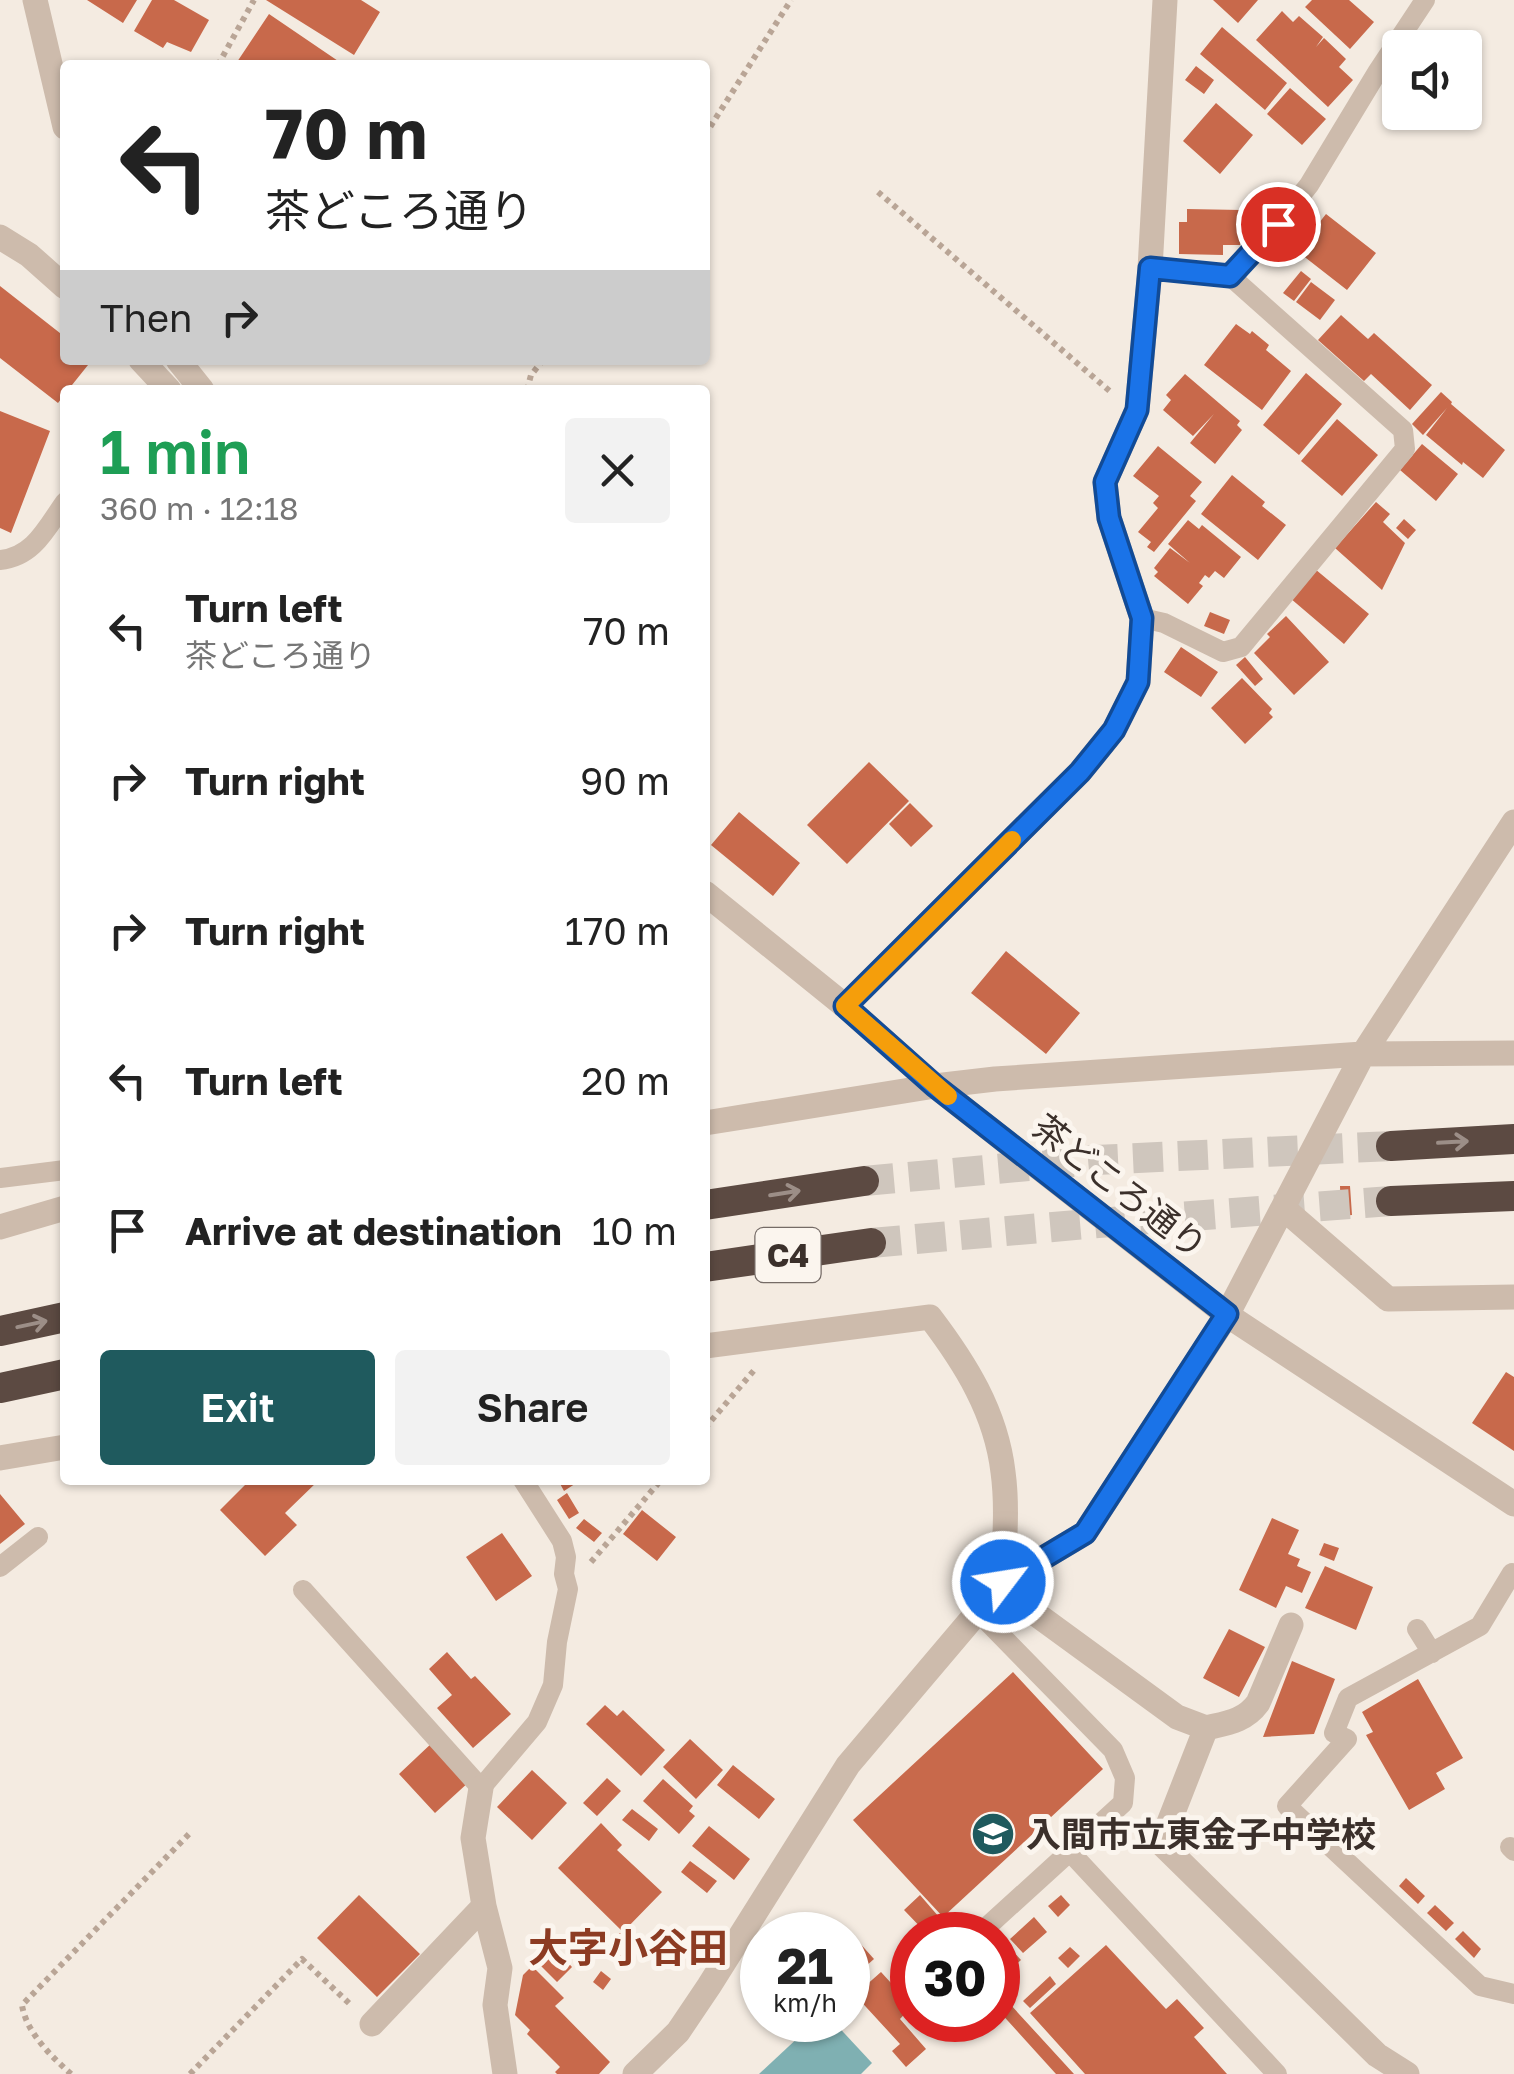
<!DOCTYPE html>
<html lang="en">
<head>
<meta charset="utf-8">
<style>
  :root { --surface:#fff; --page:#f2f2f2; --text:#222; --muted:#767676; --accent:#1f5a5e }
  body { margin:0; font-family:"Golos Text","Noto Sans JP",sans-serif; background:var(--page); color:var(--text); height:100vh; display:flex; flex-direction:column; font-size:38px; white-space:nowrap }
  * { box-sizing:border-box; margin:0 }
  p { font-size:32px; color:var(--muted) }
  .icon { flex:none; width:55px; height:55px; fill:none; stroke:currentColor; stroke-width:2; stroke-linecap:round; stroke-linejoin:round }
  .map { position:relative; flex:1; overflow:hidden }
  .side { position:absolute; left:60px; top:385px; width:650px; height:1100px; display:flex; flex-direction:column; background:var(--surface); border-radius:10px; box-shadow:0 2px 8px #0004 }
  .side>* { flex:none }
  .top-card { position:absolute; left:60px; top:60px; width:650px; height:305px; border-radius:10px; box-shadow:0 2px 8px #0004; background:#fff; color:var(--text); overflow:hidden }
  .fabs { position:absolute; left:1382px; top:30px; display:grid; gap:20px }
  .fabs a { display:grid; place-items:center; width:100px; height:100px; border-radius:10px; background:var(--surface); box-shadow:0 2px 8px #0004; font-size:50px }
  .speed { position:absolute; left:740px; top:1912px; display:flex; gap:20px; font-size:50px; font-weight:700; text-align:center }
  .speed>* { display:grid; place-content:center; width:130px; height:130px; border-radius:50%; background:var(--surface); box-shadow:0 2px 8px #0004; line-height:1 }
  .speed small { font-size:25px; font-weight:400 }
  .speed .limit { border:15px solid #d22; background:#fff; color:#111 }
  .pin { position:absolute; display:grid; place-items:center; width:85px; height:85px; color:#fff; margin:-42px; border:5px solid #fff; border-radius:50%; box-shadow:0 2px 10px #0007 }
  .me { position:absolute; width:110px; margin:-55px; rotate:59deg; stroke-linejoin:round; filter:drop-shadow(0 0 8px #0008) }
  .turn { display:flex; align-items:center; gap:35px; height:210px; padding:0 40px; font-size:45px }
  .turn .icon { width:130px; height:130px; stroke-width:2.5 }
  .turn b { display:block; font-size:70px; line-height:85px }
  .then { display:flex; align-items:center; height:95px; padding:0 40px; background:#0003; gap:20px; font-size:38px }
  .round { display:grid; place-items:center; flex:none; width:105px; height:105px; border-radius:10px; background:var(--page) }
  .headline { display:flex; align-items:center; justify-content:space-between; height:170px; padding:0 40px }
  h1 { font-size:60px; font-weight:600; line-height:75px; color:#1e9e55 }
  .primary-button { display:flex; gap:20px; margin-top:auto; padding:20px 40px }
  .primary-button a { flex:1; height:115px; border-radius:10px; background:var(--accent); color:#fff; font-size:40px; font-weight:600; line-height:115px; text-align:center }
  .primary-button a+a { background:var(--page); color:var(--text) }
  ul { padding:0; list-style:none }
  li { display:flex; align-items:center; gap:30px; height:150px; padding:0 40px }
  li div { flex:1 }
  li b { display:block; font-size:38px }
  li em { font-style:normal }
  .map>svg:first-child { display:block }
</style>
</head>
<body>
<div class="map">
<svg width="1514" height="2074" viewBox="0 0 1514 2074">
  <rect width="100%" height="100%" fill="#f4ebe1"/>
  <path fill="#7fb0b2" d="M817,2020H832L872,2063L861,2074H759Z"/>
  <path fill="#c8694b" d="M87,0H137L123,23Z
    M152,0H174L209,20L191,52L167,42L163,48L134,31Z
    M266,0H361L380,12L354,55Z
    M1213,0H1258L1238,23Z
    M1312,0H1349L1374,22L1350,49L1305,7Z
    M1282,11L1293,22L1299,16L1323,37L1316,47L1324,38L1346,59L1339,67L1353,80L1328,107L1256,40Z
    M269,14L344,65H235Z
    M1222,27L1287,83L1265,110L1200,54Z
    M1196,66L1214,80L1204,94L1185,80Z
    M1290,88L1326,119L1302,145L1267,114Z
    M1216,103L1253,135L1220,174L1183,141Z
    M1187,209L1241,210L1240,245H1223V255L1179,254V222H1187Z
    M1326,214L1376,253L1347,290L1297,251Z
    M1301,271L1311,279L1294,301L1283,293Z
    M1311,282L1335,300L1320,320L1296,302Z
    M0,286L65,337V360H92L68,390H65V394L58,403L0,358Z
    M1341,315L1368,339L1374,333L1432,385L1410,410L1371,374L1364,381L1318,340Z
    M1236,324L1250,334L1252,331L1269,345L1266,350L1291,371L1262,410L1204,365Z
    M1306,373L1342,404L1299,455L1263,425Z
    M1185,374L1240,421L1237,425L1242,430L1215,464L1190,443L1214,414L1193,436L1163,410L1171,400L1166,395Z
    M1441,392L1452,402L1451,404L1505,450L1483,478L1463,462L1462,465L1426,435L1447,408L1423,435L1412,424Z
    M0,411L50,431L11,533L0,528Z
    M1337,419L1378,455L1342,496L1301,461Z
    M1422,444L1458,474L1436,501L1400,470Z
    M1158,446L1202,482L1190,496L1196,501L1154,552L1147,547L1151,542L1138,532L1158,508L1153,503L1159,496L1133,476Z
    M1232,475L1265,502L1262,506L1286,525L1258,560L1201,514Z
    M1376,502L1390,514L1383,522L1405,543L1382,590L1335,548Z
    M1404,519L1416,530L1408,539L1396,528Z
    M1188,520L1199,529L1202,525L1241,557L1224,578L1215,571L1209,578L1205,575L1199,583L1203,586L1188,604L1154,576L1158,572L1154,568L1170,548L1190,563L1168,544Z
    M1315,569L1369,614L1344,644L1290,598Z
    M1210,612L1230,620L1224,634L1204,626Z
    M1286,616L1329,662L1294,695L1254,653L1270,637L1267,634Z
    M1181,647L1218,672L1201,697L1164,672Z
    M1245,657L1263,679L1255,686L1236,665Z
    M1242,678L1272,709L1269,713L1273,717L1245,744L1211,708Z
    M869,762L909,801L847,864L807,825Z
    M910,803L933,826L911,847L889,824Z
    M739,812L800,863L773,896L711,845Z
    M1006,951L1080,1013L1046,1054L971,993Z
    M1340,1186H1350L1352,1215L1341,1216Z
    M1506,1372L1514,1377V1451L1472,1423Z
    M250,1480H319L285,1513L297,1525L265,1556L220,1510Z
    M558,1480H581L564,1491Z
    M567,1493L579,1513L569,1519L557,1500Z
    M0,1494L25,1524L0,1544Z
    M642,1510L676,1537L657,1561L623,1534Z
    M1272,1518L1299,1530L1288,1554L1300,1559L1297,1566L1311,1572L1302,1593L1286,1586L1276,1608L1239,1590Z
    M584,1519L602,1533L594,1542L576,1528Z
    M502,1533L532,1576L496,1601L466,1557Z
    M1324,1543L1339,1548L1334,1561L1319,1555Z
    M1325,1566L1373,1587L1356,1630L1305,1608Z
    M1229,1629L1265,1647L1239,1697L1203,1678Z
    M447,1652L471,1679L475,1676L511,1714L473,1748L437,1708L452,1695L429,1669Z
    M1292,1661L1335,1679L1314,1734L1263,1737Z
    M1013,1672L1103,1769L943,1917L853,1820Z
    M1418,1679L1463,1758L1436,1773L1445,1789L1409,1810L1366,1735L1373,1732L1362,1712Z
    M605,1705L617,1716L623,1710L665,1750L641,1776L586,1724Z
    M690,1739L723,1770L696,1799L663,1767Z
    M434,1741L470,1781L435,1813L399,1774Z
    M733,1765L775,1799L759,1819L717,1785Z
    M532,1770L567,1803L532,1840L497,1807Z
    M607,1778L621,1791L597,1816L583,1803Z
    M663,1779L693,1806L689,1811L695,1816L679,1834L643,1801Z
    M632,1809L658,1829L649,1841L622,1820Z
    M601,1823L622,1845L617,1850L662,1892L623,1932L558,1868Z
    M709,1826L750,1859L734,1880L692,1846Z
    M690,1861L717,1881L707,1893L681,1872Z
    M1406,1878L1425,1896L1418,1904L1399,1886Z
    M359,1895L420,1954L377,1997L317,1938Z
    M920,1895L939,1917L933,1922L945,1935H928L904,1910Z
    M1061,1895L1070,1905L1058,1917L1048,1906Z
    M1435,1905L1454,1923L1446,1931L1427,1913Z
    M1034,1917L1047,1932L1023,1953L1010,1939Z
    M1463,1931L1481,1949L1474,1958L1455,1939Z
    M620,1933L636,1948L623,1961L607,1945Z
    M857,1940L874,1959L848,1982V1948Z
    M1004,1941L1021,1960L1000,1979L998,1976V1947Z
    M1106,1945L1166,2009L1177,1999L1204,2028L1194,2037L1227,2074H1085L1030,2013Z
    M1070,1947L1080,1956L1068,1968L1058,1958Z
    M554,1948L572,1967L557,1982L539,1964Z
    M532,1966L564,1998L555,2006L610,2062L599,2074H557L555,2072L560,2067L527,2034L530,2030L515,2015L523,1975Z
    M601,1971L611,1979L603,1990L593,1982Z
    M881,1972L912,2006L900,2019L926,2049L906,2067L892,2051L900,2044L855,1995Z
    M1050,1976L1056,1984L1030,2008L1023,2001Z
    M998,1991L1074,2074H1056L998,2010Z"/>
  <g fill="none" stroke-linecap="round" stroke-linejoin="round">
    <path stroke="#cfc6bd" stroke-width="30" stroke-dasharray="30 15" stroke-linecap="butt" d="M864,1181L1095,1160L1391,1146
      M871,1243L1098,1223L1391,1201"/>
    <path stroke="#b9a596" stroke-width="6" stroke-dasharray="5 5" stroke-linecap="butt" d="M218,65L254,0
      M705,135L791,0
      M878,192L1112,393
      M527,390L531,375L543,360
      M705,1428L756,1368
      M591,1562L661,1480
      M71,2074C51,2056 26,2032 22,2005L190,1833
      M190,2074L302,1959L352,2006"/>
    <path stroke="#cdbbac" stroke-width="20" d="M1150,269L1230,276L1278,224L1309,185L1378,71L1425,0
      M0,560C34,557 47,527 65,502
      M1142,618L1164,623L1223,652L1241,647L1405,449L1403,430L1230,276
      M0,1178L65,1170
      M0,1567L38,1537
      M1512,1573L1480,1626L1348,1698L1334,1733L1347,1739L1287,1806L1480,1986L1514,1994
      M303,1590L481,1788L537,1722L553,1685L557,1642L568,1589L564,1574L566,1557L562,1541L523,1480
      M978,1612L1113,1750L1125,1778L1123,1803L978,1935
      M1417,1629L1432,1653
      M1510,1847L1514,1851
      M1071,1853L1277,2074"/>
    <path stroke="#cdbbac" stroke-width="25" d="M35,0L65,127
      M0,237L29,255L65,287
      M141,360L169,390
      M178,360L202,390
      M705,893L845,1006L935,1086L1227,1315L1514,1504
      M845,1006L1080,772L1114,730L1138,682L1142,618L1109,518L1105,482L1137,410L1150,269L1165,0
      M705,1123L935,1086L995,1079L1363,1054L1514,1053
      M1283,1208L1388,1299L1514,1297
      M0,1227L65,1208
      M705,1346L930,1317C965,1363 996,1412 1003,1472C1008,1508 1004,1546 1003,1582
      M0,1458L65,1447
      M999,1587L1177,1717L1206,1728L1161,1843L1377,2055L1407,2074
      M1206,1728C1227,1723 1245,1721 1258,1703L1291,1625
      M481,1788L473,1838L484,1906
      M372,2024L484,1906L500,1968L495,2005L505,2074
      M635,2074L678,2032L709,1986L848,1765L1003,1582L1085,1533L1227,1315L1363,1054L1514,822"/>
    <path stroke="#5c4a42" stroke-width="30" d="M1391,1146L1514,1139
      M1391,1201L1514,1196
      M705,1205L864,1181
      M705,1267L871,1243
      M0,1331L65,1317
      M0,1388L65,1374"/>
  </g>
  <defs><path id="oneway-shaft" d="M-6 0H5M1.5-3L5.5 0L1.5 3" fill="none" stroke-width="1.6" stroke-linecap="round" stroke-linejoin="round" transform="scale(2.5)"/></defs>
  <g stroke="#9c8e87">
    <use href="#oneway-shaft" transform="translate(1453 1142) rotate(-3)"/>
    <use href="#oneway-shaft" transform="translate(785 1193) rotate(-9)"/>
    <use href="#oneway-shaft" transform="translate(32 1324) rotate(-12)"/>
  </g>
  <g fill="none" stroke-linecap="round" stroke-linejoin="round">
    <g stroke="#114b97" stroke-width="25">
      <path id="route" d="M1003,1582L1085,1533L1227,1314L935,1086L845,1006L1080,772L1114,730L1138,682L1142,618L1109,518L1105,482L1137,410L1150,268L1230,276L1278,224"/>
    </g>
    <use href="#route" stroke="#1a73e8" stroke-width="18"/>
    <path stroke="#f59e0b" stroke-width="18" d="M948,1096L845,1006L1012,840"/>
  </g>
  <defs>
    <g id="school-disc" transform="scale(2.25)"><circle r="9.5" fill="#1f5a5e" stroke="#fbf5ee"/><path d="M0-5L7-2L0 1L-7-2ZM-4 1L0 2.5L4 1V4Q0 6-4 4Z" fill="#fff"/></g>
  </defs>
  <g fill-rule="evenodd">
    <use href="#school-disc" x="993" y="1834"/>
  </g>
  <g text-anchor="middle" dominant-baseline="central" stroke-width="10" stroke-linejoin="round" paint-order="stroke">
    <rect fill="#fbf5ee" stroke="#756b66" stroke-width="2.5" x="755.5" y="1228" width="65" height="54" rx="8"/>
    <g font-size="32" font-weight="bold" fill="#3b302b">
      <text x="788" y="1255">C4</text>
    </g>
    <g font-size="35" fill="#3b302b" stroke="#fbf5ee">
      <text transform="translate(1120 1186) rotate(38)">茶どころ通り</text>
    </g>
    <g font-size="35" font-weight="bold" fill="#3b302b" stroke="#fbf5ee" text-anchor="start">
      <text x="1026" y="1834">入間市立東金子中学校</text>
    </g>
    <g font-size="40" font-weight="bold" fill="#8c3b22" stroke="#fbf5ee">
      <text x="628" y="1947">大字小谷田</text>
    </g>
  </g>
</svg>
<div class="fabs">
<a><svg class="icon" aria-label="sound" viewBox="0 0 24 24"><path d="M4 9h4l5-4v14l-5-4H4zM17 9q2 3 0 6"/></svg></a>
</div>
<div class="speed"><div>21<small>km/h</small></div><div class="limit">30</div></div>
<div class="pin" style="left:1278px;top:224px;background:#d93025"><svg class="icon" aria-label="arrive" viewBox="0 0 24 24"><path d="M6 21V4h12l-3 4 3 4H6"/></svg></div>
<svg class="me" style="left:1003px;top:1582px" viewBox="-20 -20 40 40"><circle r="17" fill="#1a73e8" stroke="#fff" stroke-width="3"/><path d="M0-11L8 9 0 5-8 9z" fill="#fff"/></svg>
<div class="top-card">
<div class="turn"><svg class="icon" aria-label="left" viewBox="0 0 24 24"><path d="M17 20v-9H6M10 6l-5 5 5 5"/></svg><div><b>70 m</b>茶どころ通り</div></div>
<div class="then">Then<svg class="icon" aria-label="right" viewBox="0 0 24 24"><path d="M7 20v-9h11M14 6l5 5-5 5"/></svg></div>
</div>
<section class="side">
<div class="headline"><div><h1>1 min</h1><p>360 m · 12:18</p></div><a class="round"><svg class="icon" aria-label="close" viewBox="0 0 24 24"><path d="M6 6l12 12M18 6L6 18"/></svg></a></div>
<ul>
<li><svg class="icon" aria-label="left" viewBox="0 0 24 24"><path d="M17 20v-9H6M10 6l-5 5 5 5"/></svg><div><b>Turn left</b><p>茶どころ通り</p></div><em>70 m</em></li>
<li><svg class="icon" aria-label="right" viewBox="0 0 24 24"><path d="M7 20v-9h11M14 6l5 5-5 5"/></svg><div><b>Turn right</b></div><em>90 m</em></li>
<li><svg class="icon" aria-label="right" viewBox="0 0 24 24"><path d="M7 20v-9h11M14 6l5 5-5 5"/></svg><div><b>Turn right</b></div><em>170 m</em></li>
<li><svg class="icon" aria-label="left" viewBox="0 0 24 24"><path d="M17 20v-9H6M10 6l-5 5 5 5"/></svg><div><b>Turn left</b></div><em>20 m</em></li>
<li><svg class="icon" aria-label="arrive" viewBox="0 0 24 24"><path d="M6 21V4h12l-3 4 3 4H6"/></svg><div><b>Arrive at destination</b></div><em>10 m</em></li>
</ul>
<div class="primary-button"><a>Exit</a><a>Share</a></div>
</section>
</div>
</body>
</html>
